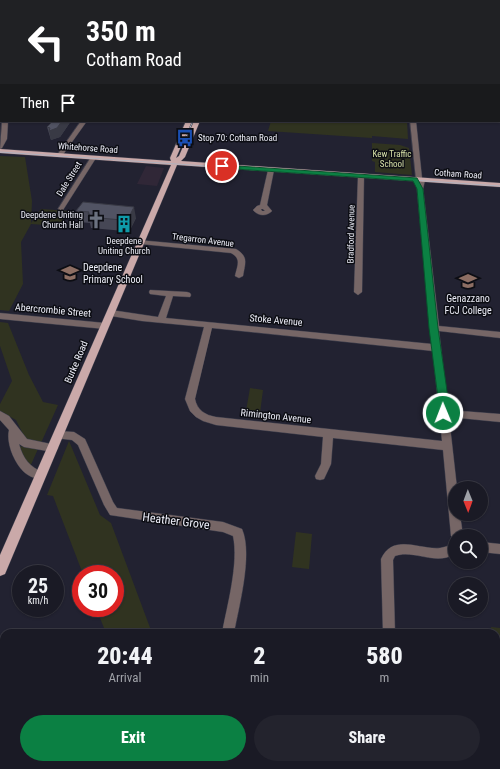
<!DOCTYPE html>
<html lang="en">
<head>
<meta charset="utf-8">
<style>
  :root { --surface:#1a1a25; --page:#23232d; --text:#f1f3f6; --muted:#9fa1a7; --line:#383842; --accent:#0b8043 }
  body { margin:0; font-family:"Roboto Condensed",sans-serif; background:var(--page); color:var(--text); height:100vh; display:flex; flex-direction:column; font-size:15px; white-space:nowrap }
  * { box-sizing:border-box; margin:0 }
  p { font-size:13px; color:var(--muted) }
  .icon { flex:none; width:22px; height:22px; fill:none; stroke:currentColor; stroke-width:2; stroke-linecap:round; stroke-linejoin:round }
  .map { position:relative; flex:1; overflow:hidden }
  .details { position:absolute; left:0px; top:629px; width:500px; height:140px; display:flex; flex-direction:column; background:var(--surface); border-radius:12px 12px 0 0; box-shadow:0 1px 3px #0004,0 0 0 1px var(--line) }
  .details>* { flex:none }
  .top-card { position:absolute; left:0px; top:0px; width:500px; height:122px; box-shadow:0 1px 3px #0004,0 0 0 1px var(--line); background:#202124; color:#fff; overflow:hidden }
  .needle { width:26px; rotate:179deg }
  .tools { position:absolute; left:448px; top:481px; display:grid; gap:8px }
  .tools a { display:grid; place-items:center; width:40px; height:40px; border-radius:50%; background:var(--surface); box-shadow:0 1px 3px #0004,0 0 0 1px var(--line); font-size:20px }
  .speed { position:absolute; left:12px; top:565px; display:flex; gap:8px; font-size:20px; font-weight:700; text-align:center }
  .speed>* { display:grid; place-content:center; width:52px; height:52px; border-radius:50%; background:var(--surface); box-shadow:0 1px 3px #0004,0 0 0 1px var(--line); line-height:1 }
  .speed small { font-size:10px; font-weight:400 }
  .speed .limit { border:6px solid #d22; background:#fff; color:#111 }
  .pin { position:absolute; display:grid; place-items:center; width:34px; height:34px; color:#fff; margin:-17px; border:2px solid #fff; border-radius:50%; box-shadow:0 1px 4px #0007 }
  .me { position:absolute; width:44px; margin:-22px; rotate:359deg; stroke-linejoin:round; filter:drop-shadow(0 0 3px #0008) }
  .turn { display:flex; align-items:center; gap:14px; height:84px; padding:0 20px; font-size:18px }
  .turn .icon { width:52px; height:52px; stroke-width:2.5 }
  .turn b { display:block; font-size:28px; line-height:34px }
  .then { display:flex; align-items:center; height:38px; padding:0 20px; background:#0003; gap:8px; font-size:15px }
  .eta { display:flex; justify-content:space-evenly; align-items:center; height:68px; text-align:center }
  .eta b { font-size:24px; font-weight:800; line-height:28px }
  .primary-button { display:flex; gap:8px; margin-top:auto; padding:8px 20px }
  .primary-button a { flex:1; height:46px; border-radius:24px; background:var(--accent); color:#fff; font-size:16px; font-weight:800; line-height:46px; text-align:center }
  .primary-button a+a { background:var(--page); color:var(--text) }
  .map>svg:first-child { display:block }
</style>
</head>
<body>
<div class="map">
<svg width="500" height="769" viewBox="0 0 500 769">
  <rect width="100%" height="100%" fill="#222231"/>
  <path fill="#302737" d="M146,166L164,168L157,186L137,184Z"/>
  <path fill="#303320" d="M271,121H407L408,139L372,136V138L268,131Z
    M372,143L400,145L409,148L412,175L375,172V162L372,161Z
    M0,156L25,157L32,201L31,223L41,209L69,211L59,226L31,224L21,242L23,284L9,311L0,310Z
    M0,322L8,323L29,375L43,402L58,405L41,443L26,440L16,420L0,411V404L12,381L0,346Z
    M250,388L263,390L260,413L246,411Z
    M69,441L100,515L111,523L152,633H106L96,608H115V574H83L53,496L47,495Z
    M19,446L38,449L29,469L18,447Z
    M296,532L312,534L309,569L292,567Z
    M491,627L500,628V675H498L496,633H492Z
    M156,765H212L214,769H157Z"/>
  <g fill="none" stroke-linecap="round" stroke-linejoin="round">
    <g stroke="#3e3f4d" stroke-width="1">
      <path id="minor" d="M209,0H213V1H209Z
        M380,0H406L407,1H381Z
        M430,0H434L435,1H431Z
        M499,4H500V6H499Z
        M499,51H500V54H499Z
        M499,87H500V91H499Z
        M499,104L500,105V111L499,110Z
        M2,121H8L7,139L2,148L0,149Z
        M81,121H87L62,156H58L57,155Z
        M410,121H416L422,178L425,180L423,189L439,326L500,332V338L439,331L448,410L500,414V422L449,417L457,488H455V514H460L463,536H455V540L451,536L443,450L333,438L331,464L324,479L320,480L316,479L315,476L321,464L323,437L216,425L203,421L196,417L190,411L185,399L204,327L142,321L111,316L107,313L111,310L158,317L166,296L150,294L149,292L150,290L187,292L190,293L191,295L190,297L173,296L166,318L432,344L417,189L418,182L416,180ZM212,328L433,351L442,441L216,417C205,415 197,410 195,399Z
        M91,157L96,158L63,210H59L58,209Z
        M271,168L274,170L267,205L272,211C266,217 258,216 253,210L257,206L260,205L268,170ZM261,209H263L265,211H262Z
        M361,174L364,176L362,292L358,295L354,292L358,176Z
        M138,240L236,249C249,257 245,263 243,276L239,278L235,276C237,266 242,259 231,253L141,244L137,242Z
        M0,313L105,323L109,326L105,329L0,319Z
        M0,411L9,416L27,439L56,445L58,448L56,451L53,452L24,447L19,444C23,459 30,467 44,473L45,476L44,479L40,480C34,478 28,476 23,471C14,462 6,443 9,430L0,420Z
        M58,431L74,432L85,439L113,502L117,508L223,522L242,529C253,554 239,606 234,633H222C227,606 239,563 233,536L223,532L110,515L104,505L78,445L72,440L55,438L53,435L55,432Z
        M481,542L500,544V554L481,552Z
        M455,543V554C435,566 414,549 395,556L393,560L395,633H383L381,559C393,533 419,550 440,548C446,547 450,545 455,543Z
        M222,765H236L238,769H224Z
        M385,765H399V769H385Z"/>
    </g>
    <g stroke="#3e3f4d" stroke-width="1">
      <path id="major" d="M186,121H192L176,158L179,156L194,121H200L185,157L181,161L500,183V187L177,165L5,574L0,576V555L171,165L0,153V149L171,161L170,158Z"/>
    </g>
    <use href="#minor" fill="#766666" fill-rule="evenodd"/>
    <use href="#major" fill="#caa9a9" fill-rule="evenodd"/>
    <path stroke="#b1b2be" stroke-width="1" d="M184,141L193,121
      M0,152L500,186"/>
  </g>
  <path fill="#464755" d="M53,121H71L60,137L51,140L47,127Z
    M83,202L136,218L131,228L124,231L91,228L90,223L79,222L76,211Z"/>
  <path fill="#393a45" d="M62,121H71L60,137L51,140L49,131Z
    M134,207L136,218L131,228L124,231L122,220Z"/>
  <path fill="#515363" stroke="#393a45" d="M53,121H62L57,128L49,131L50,128L47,127Z
    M83,202L134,207L129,217L122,220L88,217L90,214H88L89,212L76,211Z"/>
  <path fill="#0b8043" stroke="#07532c" d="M222,165L417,178L423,189L438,328L448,398L446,416L443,417L438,413V398L429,328L417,189L413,181L220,168L219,166Z"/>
  <defs>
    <g id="bus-bare" transform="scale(1.38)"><path d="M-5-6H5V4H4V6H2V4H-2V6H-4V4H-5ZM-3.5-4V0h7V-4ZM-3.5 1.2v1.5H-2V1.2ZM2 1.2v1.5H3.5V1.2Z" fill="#1a4fb4" stroke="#0c0d13" stroke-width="2.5" paint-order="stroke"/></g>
    <g id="church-bare" transform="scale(1.38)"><path d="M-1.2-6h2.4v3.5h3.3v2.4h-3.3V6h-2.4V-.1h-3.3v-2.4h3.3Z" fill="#6b7280" stroke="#0c0d13" stroke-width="2.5" paint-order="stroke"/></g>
    <g id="building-bare" transform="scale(1.38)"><path d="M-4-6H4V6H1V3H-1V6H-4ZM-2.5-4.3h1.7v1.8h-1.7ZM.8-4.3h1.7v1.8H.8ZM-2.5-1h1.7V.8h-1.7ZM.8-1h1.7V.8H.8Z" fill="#0f9aa8" stroke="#0c0d13" stroke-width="2.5" paint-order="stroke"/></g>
    <g id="school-bare" transform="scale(1.38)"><path d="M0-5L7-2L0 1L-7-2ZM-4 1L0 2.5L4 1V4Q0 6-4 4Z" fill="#8d6e63" stroke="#0c0d13" stroke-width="2.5" paint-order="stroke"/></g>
  </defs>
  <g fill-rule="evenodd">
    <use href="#bus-bare" x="185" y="138"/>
    <use href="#church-bare" x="96" y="220"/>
    <use href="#building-bare" x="124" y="224"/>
    <use href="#school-bare" x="70" y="273"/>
    <use href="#school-bare" x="468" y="281"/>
  </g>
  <g text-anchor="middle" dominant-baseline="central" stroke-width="3" stroke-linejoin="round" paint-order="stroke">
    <g font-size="9" fill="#edeef8" stroke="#0c0d13" text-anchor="start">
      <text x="198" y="138">Stop 70: Cotham Road</text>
      <text x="83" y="215" text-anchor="end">Deepdene Uniting<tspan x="83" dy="10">Church Hall</tspan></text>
      <text x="124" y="241" text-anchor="middle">Deepdene<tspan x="124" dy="10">Uniting Church</tspan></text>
    </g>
    <g font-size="9" fill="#edeef8" stroke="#0c0d13">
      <text transform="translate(88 148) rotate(4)">Whitehorse Road</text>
      <text transform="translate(458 174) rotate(4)">Cotham Road</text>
      <text transform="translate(69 179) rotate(-58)">Dale Street</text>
      <text transform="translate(351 234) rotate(-89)">Bradford Avenue</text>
      <text transform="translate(203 240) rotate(7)">Tregarron Avenue</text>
    </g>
    <g font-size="9" fill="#d7e1a8" stroke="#0c0d13">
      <text x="392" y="154">Kew Traffic<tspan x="392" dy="10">School</tspan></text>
    </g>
    <g font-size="10" fill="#edeef8" stroke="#0c0d13" text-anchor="start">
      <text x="83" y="267">Deepdene<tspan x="83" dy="12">Primary School</tspan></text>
      <text x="468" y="298" text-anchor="middle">Genazzano<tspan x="468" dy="12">FCJ College</tspan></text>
    </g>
    <g font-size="10" fill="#edeef8" stroke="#0c0d13">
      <text transform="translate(53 310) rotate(5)">Abercrombie Street</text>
      <text transform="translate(276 320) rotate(5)">Stoke Avenue</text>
      <text transform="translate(76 362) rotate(-67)">Burke Road</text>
      <text transform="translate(276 416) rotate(6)">Rimington Avenue</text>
    </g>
    <g font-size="12" fill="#edeef8" stroke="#0c0d13">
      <text transform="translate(176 521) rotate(7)">Heather Grove</text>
    </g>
  </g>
</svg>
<div class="tools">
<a><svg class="needle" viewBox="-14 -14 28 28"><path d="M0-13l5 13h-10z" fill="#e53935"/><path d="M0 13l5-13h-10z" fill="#9fa1a7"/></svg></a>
<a><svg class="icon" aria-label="search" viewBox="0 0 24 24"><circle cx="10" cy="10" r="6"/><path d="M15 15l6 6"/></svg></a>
<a><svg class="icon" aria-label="layers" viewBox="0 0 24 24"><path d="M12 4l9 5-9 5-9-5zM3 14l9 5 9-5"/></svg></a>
</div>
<div class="speed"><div>25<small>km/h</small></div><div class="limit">30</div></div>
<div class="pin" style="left:222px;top:166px;background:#d93025"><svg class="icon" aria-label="arrive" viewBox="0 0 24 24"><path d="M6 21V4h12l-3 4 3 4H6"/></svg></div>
<svg class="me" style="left:443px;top:413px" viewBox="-20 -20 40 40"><circle r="17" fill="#0b8043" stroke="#fff" stroke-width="3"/><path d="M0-11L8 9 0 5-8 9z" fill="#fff"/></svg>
<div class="top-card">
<div class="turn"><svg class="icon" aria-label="left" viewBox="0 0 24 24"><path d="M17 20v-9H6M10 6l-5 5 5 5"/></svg><div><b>350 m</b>Cotham Road</div></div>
<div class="then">Then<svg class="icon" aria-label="arrive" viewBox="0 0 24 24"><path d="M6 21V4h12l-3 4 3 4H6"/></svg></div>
</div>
<section class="details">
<div class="eta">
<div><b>20:44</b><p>Arrival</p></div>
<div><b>2</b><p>min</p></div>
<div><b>580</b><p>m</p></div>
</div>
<div class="primary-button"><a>Exit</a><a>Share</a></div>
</section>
</div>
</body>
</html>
